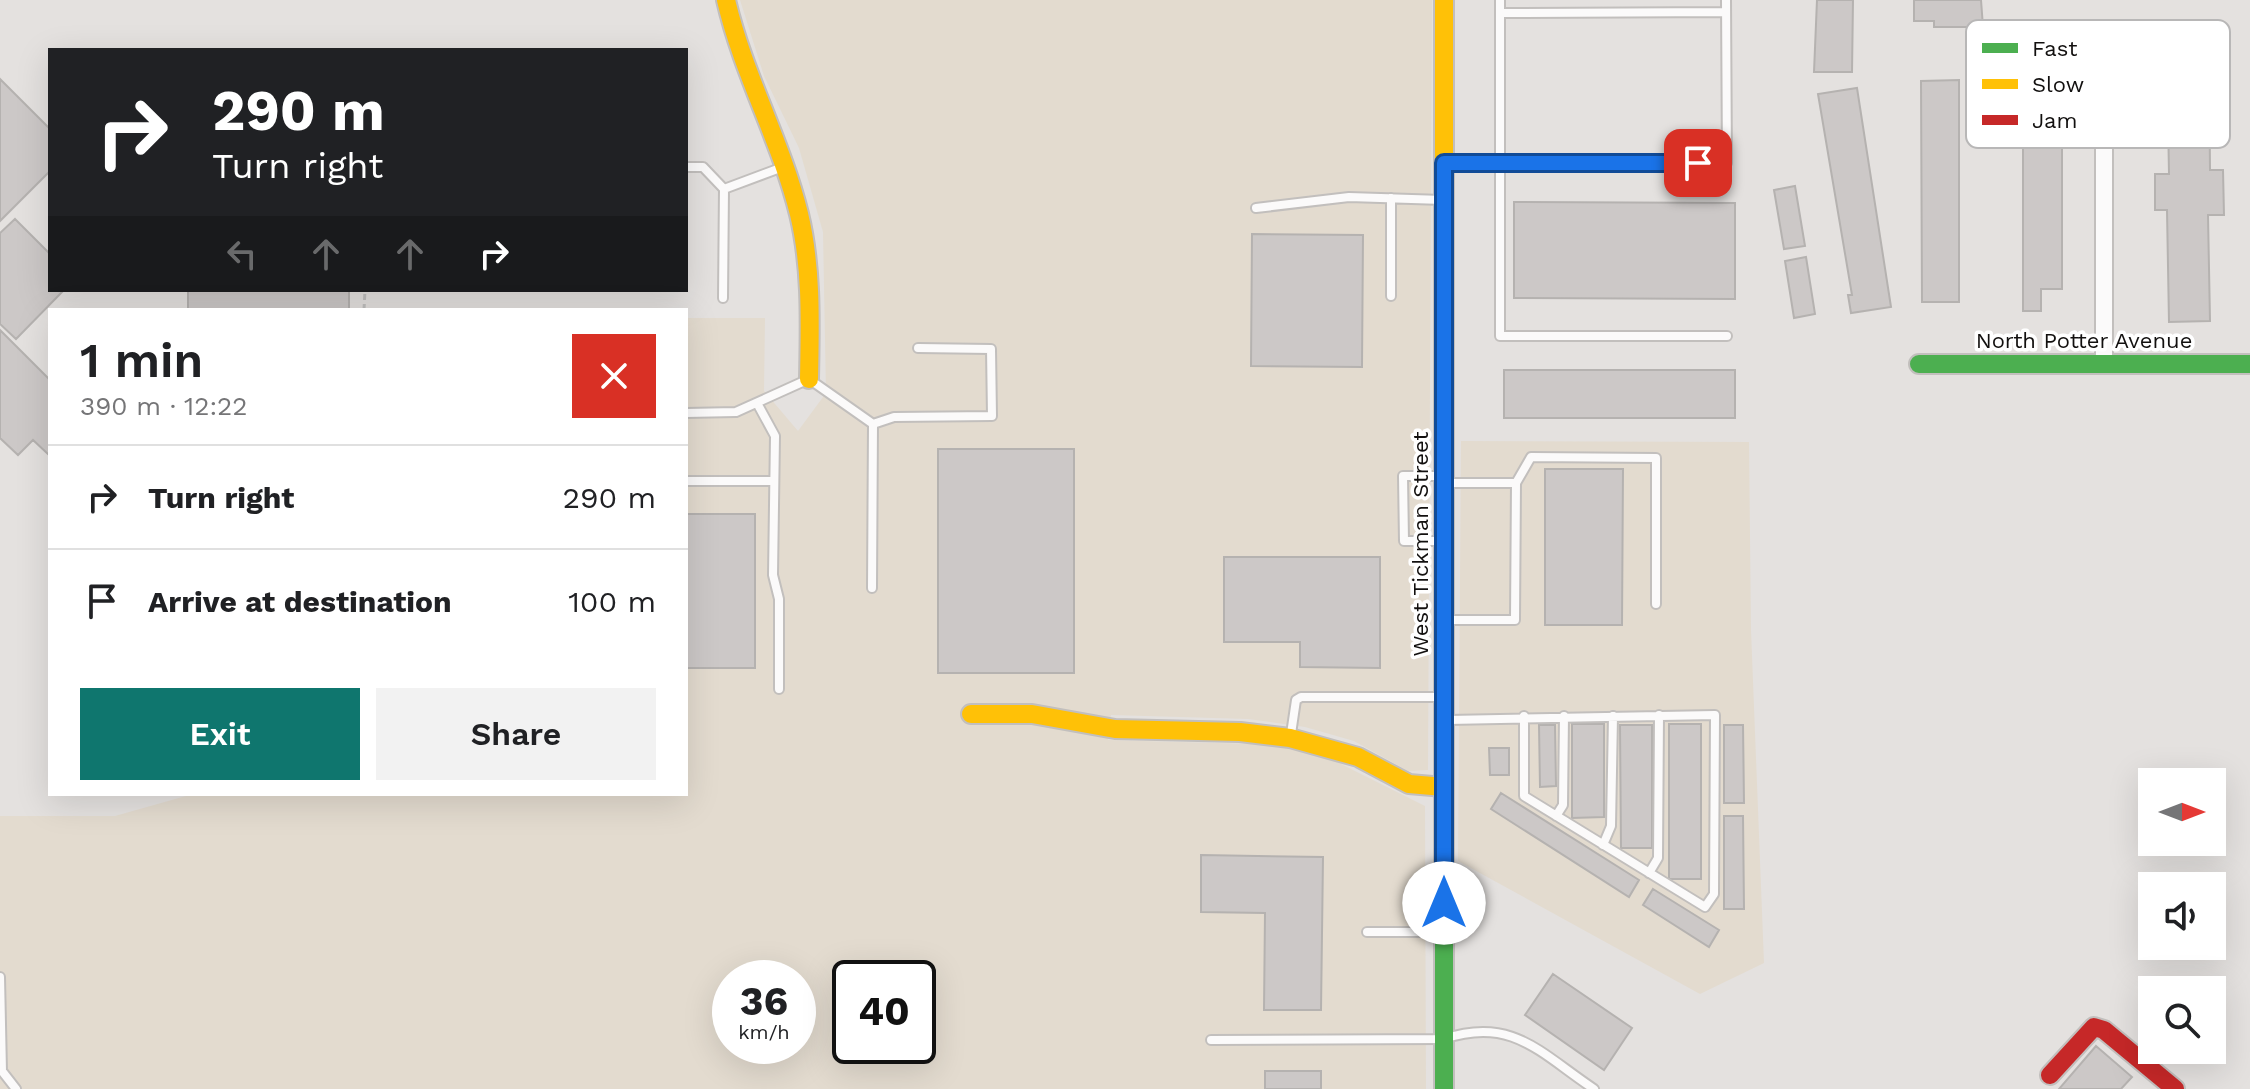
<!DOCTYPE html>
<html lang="en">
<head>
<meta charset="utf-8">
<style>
  :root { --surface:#fff; --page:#f2f2f2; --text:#202124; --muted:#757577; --line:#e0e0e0; --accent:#0f766e }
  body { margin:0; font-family:"Work Sans",sans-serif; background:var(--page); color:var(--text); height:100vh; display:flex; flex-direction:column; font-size:30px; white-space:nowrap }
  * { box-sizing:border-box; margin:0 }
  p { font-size:26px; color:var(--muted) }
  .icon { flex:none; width:44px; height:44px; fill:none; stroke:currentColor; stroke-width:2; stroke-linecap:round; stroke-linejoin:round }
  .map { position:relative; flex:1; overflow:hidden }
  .side { position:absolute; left:48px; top:308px; width:640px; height:488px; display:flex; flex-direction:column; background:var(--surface); border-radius:0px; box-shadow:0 8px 32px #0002 }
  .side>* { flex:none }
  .hud { position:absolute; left:48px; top:48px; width:640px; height:244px; border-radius:0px; box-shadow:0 8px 32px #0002; background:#202124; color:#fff; overflow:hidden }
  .needle { width:52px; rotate:90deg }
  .tools { position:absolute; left:2138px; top:768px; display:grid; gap:16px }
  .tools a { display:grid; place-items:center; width:88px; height:88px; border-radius:0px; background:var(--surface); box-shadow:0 8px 32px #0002; font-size:40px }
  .speed { position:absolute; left:712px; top:960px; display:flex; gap:16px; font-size:40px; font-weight:700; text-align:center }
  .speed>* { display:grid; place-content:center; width:104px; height:104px; border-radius:50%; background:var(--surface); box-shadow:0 8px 32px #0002; line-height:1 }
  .speed small { font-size:20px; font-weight:400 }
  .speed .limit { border:4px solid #111; border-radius:12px; background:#fff; color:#111 }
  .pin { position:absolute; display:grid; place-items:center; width:68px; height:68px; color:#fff; margin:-34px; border-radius:16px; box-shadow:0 4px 12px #0006 }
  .me { position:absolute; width:88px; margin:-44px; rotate:0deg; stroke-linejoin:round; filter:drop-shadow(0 0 6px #0008) }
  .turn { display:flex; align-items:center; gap:28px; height:168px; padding:0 32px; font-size:36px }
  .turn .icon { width:104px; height:104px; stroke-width:2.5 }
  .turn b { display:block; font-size:56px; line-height:68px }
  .lanes { display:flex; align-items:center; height:76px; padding:0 32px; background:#0003; justify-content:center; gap:40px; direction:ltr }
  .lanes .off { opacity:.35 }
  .round { display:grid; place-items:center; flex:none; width:84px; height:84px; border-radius:0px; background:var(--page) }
  .overview { display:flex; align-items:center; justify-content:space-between; height:136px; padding:0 32px }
  h1 { font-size:48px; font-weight:600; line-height:60px }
  .action { display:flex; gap:16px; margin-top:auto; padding:16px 32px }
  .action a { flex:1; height:92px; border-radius:0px; background:var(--accent); color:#fff; font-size:32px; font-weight:600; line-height:92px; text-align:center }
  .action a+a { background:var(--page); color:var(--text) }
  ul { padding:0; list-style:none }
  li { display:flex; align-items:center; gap:24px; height:104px; padding:0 32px; border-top:2px solid var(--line) }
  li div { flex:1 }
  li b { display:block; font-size:30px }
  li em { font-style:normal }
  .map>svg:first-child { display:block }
</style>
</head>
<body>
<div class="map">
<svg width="2250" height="1089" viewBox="0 0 2250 1089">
  <rect width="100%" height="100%" fill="#e4e1df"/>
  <path fill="#e3dbcf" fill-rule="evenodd" d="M740,0H1432L1428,770L1408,771L1354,741L1305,727L1248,719L1111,715L1108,740L1286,745L1331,759L1425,806L1426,1089H0V816H115L193,794H686V318H765L764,391L798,431L826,393L823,232L799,148L764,76ZM730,978H798V1046H730ZM850,978H918V1046H850Z
    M1461,441L1749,442L1751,630L1764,963L1700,994L1458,861Z"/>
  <path fill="#ccc8c7" stroke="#b5b2b0" stroke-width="2" d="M1817,0H1853L1852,72H1814Z
    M1914,0H1981L1983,27H1934V21H1914Z
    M2209,60L2210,170H2223L2224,215H2208L2210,321L2169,322L2167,210H2155V174H2169L2167,61Z
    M2023,66H2062V289H2041V311H2023Z
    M0,79L50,129V171L0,221Z
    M1959,80V302H1922L1921,81Z
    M1857,88L1891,307L1851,313L1848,295H1852L1818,94Z
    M1795,186L1805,246L1784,249L1774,190Z
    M1514,202L1735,203V299L1514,298Z
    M15,219L50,254V290H64L16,339L0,324V233Z
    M1252,234L1363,235L1362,367L1251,366Z
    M1806,257L1815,314L1794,318L1785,261Z
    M188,290H349V310H188Z
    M0,330L50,380V456L33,440L18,455L0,438Z
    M1504,370H1735V418H1504Z
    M938,449H1074V673H938Z
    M1545,469H1623L1622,625H1545Z
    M686,514H755V668H686Z
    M1224,557H1380V668L1300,667V642H1224Z
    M1572,724H1604V817L1572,818Z
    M1669,724H1701V879H1669Z
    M1539,725H1555L1556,786L1540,787Z
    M1620,725H1652V848H1621Z
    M1724,725H1743L1744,803H1724Z
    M1489,748H1509V775H1490Z
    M1501,793L1639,880L1629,897L1491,809Z
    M1724,816H1743L1744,909H1724Z
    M1201,855L1323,857L1321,1010H1264L1265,913L1201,912Z
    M1653,889L1719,930L1709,947L1643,905Z
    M1553,974L1632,1028L1604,1070L1525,1015Z
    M2096,1046L2132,1077L2121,1089H2059Z
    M1265,1071H1321V1089H1265Z"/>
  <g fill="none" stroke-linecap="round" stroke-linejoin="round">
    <g stroke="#c2bfbd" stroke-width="12">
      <path id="lane" d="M1500,0V13L1726,12
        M1500,13V163H1727L1726,0
        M1448,163H1500V336H1727
        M686,167H703L724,189L783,167
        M1256,208L1349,197L1443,200
        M1391,296V198
        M723,298L724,189
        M757,403L775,436L773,575L779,599V689
        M686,413L736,412L809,379L873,424L872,588
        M873,424L894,417L992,416L991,349L918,348
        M1440,476H1403L1404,541H1441
        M686,481H773
        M1516,483L1531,457L1656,458V604
        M1445,620H1515L1516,483H1448
        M1448,720L1715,715L1714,894L1705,907L1524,796V716
        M1291,734L1296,700L1301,697H1443
        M1556,816L1563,805L1564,716
        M1603,845L1611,826L1613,716
        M1649,873L1658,858L1659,715
        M1367,932H1443
        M0,977L2,1071L16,1089
        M1211,1040L1444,1039C1512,1016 1540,1053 1594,1089"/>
    </g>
    <g stroke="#c2bfbd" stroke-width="20">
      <path id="street" d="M2104,40V364"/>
    </g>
    <g stroke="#c2bfbd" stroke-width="22">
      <path id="fast" d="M1919,364H2250
        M1444,775V1089"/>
    </g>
    <g stroke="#c2bfbd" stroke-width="22">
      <path id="slow" d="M726,0C743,74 781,141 799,214C812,268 810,324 809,379
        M1444,0V276
        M971,714H1032L1115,729L1240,732L1290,738L1358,757L1409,784L1444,787"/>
    </g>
    <g stroke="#c2bfbd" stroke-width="22">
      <path id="jam" d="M1444,276V775
        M2050,1075L2094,1027L2104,1030L2175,1089"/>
    </g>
    <path stroke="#c1c0bf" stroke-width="3" stroke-dasharray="6 4" stroke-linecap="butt" d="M364,310L365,290"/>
    <use href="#lane" stroke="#fbfafa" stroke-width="8"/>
    <use href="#street" stroke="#fbfafa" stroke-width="16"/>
    <use href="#fast" stroke="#4caf50" stroke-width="18"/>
    <use href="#slow" stroke="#ffc107" stroke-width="18"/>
    <use href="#jam" stroke="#c62828" stroke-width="18"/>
  </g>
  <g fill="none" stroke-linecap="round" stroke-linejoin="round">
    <g stroke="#114b97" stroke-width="20">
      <path id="route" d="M1444,903V163H1698"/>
    </g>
    <use href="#route" stroke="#1a73e8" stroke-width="14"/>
  </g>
  <g text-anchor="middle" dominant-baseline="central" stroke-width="7" stroke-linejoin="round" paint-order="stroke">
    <g font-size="22" fill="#12100f" stroke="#fff">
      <text x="2084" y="340">North Potter Avenue</text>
      <text transform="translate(1420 544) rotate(-90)">West Tickman Street</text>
    </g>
  </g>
  <rect x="1966" y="20" width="264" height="128" rx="12" fill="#fff" stroke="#b8b7b7" stroke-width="2"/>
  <rect x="1982" y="43" width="36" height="10" fill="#4caf50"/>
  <rect x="1982" y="79" width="36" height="10" fill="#ffc107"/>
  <rect x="1982" y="115" width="36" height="10" fill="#c62828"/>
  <g font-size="22" fill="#12100f">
    <text x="2032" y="56">Fast</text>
    <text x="2032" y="92">Slow</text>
    <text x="2032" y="128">Jam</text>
  </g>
</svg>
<div class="tools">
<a><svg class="needle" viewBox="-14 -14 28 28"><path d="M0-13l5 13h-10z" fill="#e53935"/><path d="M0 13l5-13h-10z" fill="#757577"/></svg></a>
<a><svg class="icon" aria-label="sound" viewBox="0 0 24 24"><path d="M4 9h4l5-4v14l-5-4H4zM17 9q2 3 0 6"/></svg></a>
<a><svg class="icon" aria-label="search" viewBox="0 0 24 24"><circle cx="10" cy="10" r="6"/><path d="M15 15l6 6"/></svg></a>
</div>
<div class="speed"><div>36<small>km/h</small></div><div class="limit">40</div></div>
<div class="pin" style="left:1698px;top:163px;background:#d93025"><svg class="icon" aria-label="arrive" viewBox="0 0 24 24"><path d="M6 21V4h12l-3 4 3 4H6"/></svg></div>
<svg class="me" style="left:1444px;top:903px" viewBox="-20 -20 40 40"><circle r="19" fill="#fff"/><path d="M0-13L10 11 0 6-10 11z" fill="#1a73e8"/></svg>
<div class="hud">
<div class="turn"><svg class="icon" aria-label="right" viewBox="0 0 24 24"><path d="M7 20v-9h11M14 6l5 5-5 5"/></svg><div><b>290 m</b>Turn right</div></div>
<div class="lanes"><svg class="icon off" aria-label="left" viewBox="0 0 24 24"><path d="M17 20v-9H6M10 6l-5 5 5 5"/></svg><svg class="icon off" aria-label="ahead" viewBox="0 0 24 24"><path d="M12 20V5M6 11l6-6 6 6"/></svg><svg class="icon off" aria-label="ahead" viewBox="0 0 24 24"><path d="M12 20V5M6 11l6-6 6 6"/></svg><svg class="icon" aria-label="right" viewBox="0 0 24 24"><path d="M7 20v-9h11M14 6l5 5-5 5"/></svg></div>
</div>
<section class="side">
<div class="overview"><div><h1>1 min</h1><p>390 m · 12:22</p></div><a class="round" style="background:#d93025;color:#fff"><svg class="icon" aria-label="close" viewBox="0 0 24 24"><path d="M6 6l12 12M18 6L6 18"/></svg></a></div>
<ul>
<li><svg class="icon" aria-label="right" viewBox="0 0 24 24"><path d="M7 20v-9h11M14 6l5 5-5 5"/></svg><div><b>Turn right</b></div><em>290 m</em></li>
<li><svg class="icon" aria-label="arrive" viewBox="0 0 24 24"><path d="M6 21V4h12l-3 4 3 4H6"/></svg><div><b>Arrive at destination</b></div><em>100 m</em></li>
</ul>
<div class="action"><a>Exit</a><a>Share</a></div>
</section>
</div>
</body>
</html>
